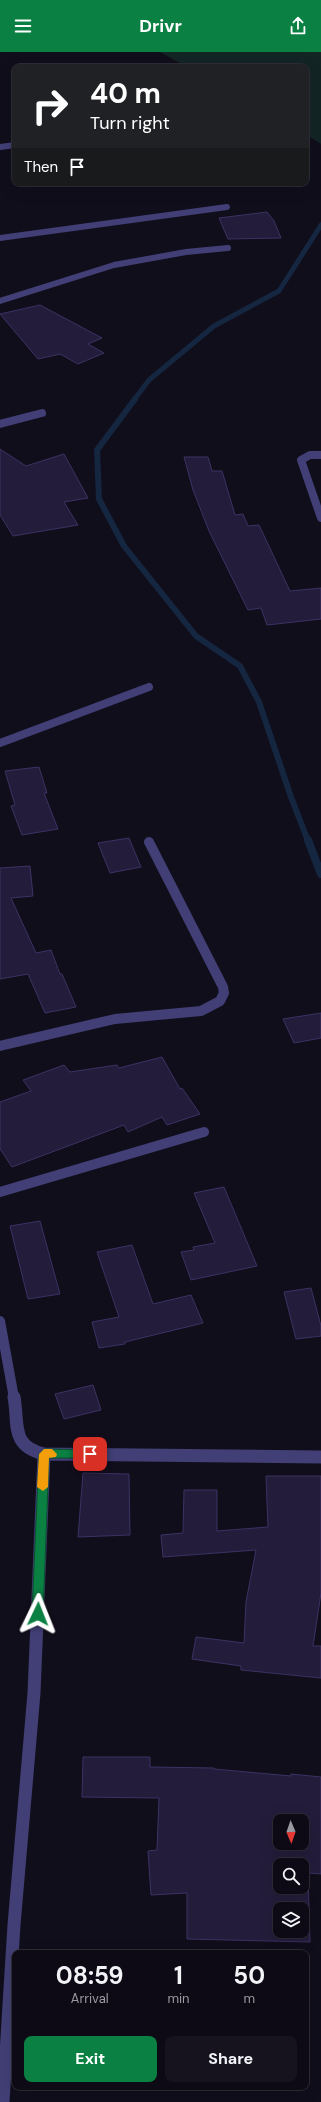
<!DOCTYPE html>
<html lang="en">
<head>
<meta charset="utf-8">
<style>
  :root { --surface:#0d0a15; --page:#16131e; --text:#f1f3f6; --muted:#9a9aa0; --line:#2d2b34; --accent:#0b8043 }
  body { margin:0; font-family:"DM Sans",sans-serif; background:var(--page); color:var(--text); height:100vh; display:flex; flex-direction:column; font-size:15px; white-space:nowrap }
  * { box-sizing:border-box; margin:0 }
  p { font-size:13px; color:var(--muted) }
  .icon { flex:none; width:22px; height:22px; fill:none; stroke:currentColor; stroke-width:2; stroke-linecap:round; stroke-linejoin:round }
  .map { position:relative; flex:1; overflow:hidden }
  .drawer { position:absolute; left:12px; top:1898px; width:297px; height:140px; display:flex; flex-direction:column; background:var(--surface); border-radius:8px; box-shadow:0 4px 16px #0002,0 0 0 1px var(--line) }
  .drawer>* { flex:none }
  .guide { position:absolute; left:12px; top:12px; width:297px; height:122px; border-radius:8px; box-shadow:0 4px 16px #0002,0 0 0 1px var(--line); background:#202124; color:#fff; overflow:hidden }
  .needle { width:26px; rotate:178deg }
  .fabs { position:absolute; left:273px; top:1762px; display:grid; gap:8px }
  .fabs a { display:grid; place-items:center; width:36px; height:36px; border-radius:8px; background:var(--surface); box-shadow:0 4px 16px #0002,0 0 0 1px var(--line); font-size:20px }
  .pin { position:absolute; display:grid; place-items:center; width:34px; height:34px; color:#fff; margin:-17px; border-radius:8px; box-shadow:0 2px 6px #0006 }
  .me { position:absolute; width:44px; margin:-22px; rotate:2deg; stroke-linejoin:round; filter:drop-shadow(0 0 3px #0008) }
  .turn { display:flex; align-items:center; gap:14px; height:84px; padding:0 12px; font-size:18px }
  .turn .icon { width:52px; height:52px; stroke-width:2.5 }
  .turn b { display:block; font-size:28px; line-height:34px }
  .then { display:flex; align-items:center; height:38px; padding:0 12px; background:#0003; gap:8px; font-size:15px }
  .eta { display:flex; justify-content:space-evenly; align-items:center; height:68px; text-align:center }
  .eta b { font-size:24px; font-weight:700; line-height:28px }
  .action { display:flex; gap:8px; margin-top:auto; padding:8px 12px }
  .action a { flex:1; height:46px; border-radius:8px; background:var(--accent); color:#fff; font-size:16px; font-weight:700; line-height:46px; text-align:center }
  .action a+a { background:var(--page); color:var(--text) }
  header { display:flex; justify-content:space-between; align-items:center; height:52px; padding:0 12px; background:var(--accent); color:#fff; font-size:18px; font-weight:700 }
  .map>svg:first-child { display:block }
</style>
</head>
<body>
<header><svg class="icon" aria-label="menu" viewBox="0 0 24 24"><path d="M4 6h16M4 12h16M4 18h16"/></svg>Drivr<svg class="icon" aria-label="share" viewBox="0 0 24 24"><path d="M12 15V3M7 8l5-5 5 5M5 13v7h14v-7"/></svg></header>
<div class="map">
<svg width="321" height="2050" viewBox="0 0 321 2050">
  <rect width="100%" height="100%" fill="#110e1c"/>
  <path fill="#122524" d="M160,0H321V92L306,83V15H187Z"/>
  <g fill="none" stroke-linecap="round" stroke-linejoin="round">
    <path stroke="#152640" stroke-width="5" d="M134,348L149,328L214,274L279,239L321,173"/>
    <path stroke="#152640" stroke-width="6" d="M135,347L97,398L99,447L124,494L196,584L240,614L259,650L291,745L308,789"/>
    <path stroke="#152640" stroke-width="8" d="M308,788L321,822"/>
  </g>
  <path fill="#231d3b" stroke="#3c3263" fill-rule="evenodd" d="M267,160L274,169L281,186L228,187L219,166Z
    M40,253L102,286L88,292L104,301L78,312L60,302L38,307L0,262Z
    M0,397L26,414L64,402L88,446L64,450L78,473L13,484L0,463Z
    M184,405H208L212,419H222L235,463L243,462L248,474L259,473L290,539L321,536V567L267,573L261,556L248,558L209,479L193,438Z
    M39,715L47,741H44L58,777L22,783L11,754L15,753L5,719Z
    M129,786L141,815L110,821L98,791Z
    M30,814L33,844L11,846L36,901L51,898L60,922H62L76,955L45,961L28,922L0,927V816Z
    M321,961V986L294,991L283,967Z
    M162,1005L180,1037L182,1036L200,1062L167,1073L162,1065L128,1080L124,1073L12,1115L0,1097V1050L31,1039L23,1028L64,1013L70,1020L117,1013L119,1016Z
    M224,1135L257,1214L191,1228L181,1200L194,1198L193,1195L215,1191L194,1141Z
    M40,1169L60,1242L28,1247L10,1174Z
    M132,1193L153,1252L191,1243L203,1271L125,1290V1292L99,1296L92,1270L119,1265L97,1200Z
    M311,1236L321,1274V1284L296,1287L284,1240Z
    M93,1333L101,1358L64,1367L55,1342Z
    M83,1421L129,1422L130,1483L78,1485Z
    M266,1424H321V1541L313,1594H321V1626L241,1618V1614L192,1607L196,1585L244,1591L246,1550L256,1498L163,1505L161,1483L183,1481L184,1438H217V1479L268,1475Z
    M83,1705H150V1715L214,1716V1717L291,1724V1722L321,1725V1822L308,1821L310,1890L187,1887V1841L151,1843L148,1799L157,1798L159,1746L82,1745ZM280,1769H302V1791H280ZM280,1813H302V1835H280ZM280,1857H302V1879H280Z"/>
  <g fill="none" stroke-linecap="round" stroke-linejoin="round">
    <path stroke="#413f75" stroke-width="6" d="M0,95L15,93
      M0,186L227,155
      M0,249L114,213L186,200L228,196"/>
    <path stroke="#413f75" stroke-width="8" d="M0,372L42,361
      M321,403H310L301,408L321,466
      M0,691L149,635"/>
    <path stroke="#413f75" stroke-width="10" d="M0,994L115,967L201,959L220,949L224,941L223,935L149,790
      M0,1140L204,1080
      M0,1269L14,1346"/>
    <path stroke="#413f75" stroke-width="13" d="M44,1402L321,1405
      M3,2050L14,1873L34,1641L44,1402C10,1394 19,1372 14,1345"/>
  </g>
  <path fill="#0b8043" stroke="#07532c" d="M44,1397L90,1398L95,1402L90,1406H49L43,1562L41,1565H34L32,1562L39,1402Z"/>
  <path fill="#f59e0b" d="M44,1397H52L57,1402L56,1405L49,1406L48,1435L43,1439L37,1435L39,1402Z"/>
</svg>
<div class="fabs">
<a><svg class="needle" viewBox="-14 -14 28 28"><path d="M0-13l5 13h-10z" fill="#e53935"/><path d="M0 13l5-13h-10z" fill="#9a9aa0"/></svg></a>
<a><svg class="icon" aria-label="search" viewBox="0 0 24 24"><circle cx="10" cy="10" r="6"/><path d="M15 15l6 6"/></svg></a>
<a><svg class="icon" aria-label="layers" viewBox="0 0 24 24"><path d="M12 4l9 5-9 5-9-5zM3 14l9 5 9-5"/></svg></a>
</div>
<div class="pin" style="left:90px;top:1402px;background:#d93025"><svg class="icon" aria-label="arrive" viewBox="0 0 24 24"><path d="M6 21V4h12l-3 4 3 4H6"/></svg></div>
<svg class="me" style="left:38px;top:1562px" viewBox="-20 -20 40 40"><path d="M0-17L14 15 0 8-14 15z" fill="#0b8043" stroke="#fff" stroke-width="4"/></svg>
<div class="guide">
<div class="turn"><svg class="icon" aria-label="right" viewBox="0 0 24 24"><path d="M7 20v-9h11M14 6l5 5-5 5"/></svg><div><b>40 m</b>Turn right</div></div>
<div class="then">Then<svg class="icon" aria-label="arrive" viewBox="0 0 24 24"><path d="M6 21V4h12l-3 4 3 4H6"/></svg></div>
</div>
<section class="drawer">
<div class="eta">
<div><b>08:59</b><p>Arrival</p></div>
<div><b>1</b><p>min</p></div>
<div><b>50</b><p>m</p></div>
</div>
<div class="action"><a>Exit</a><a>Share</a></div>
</section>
</div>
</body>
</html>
